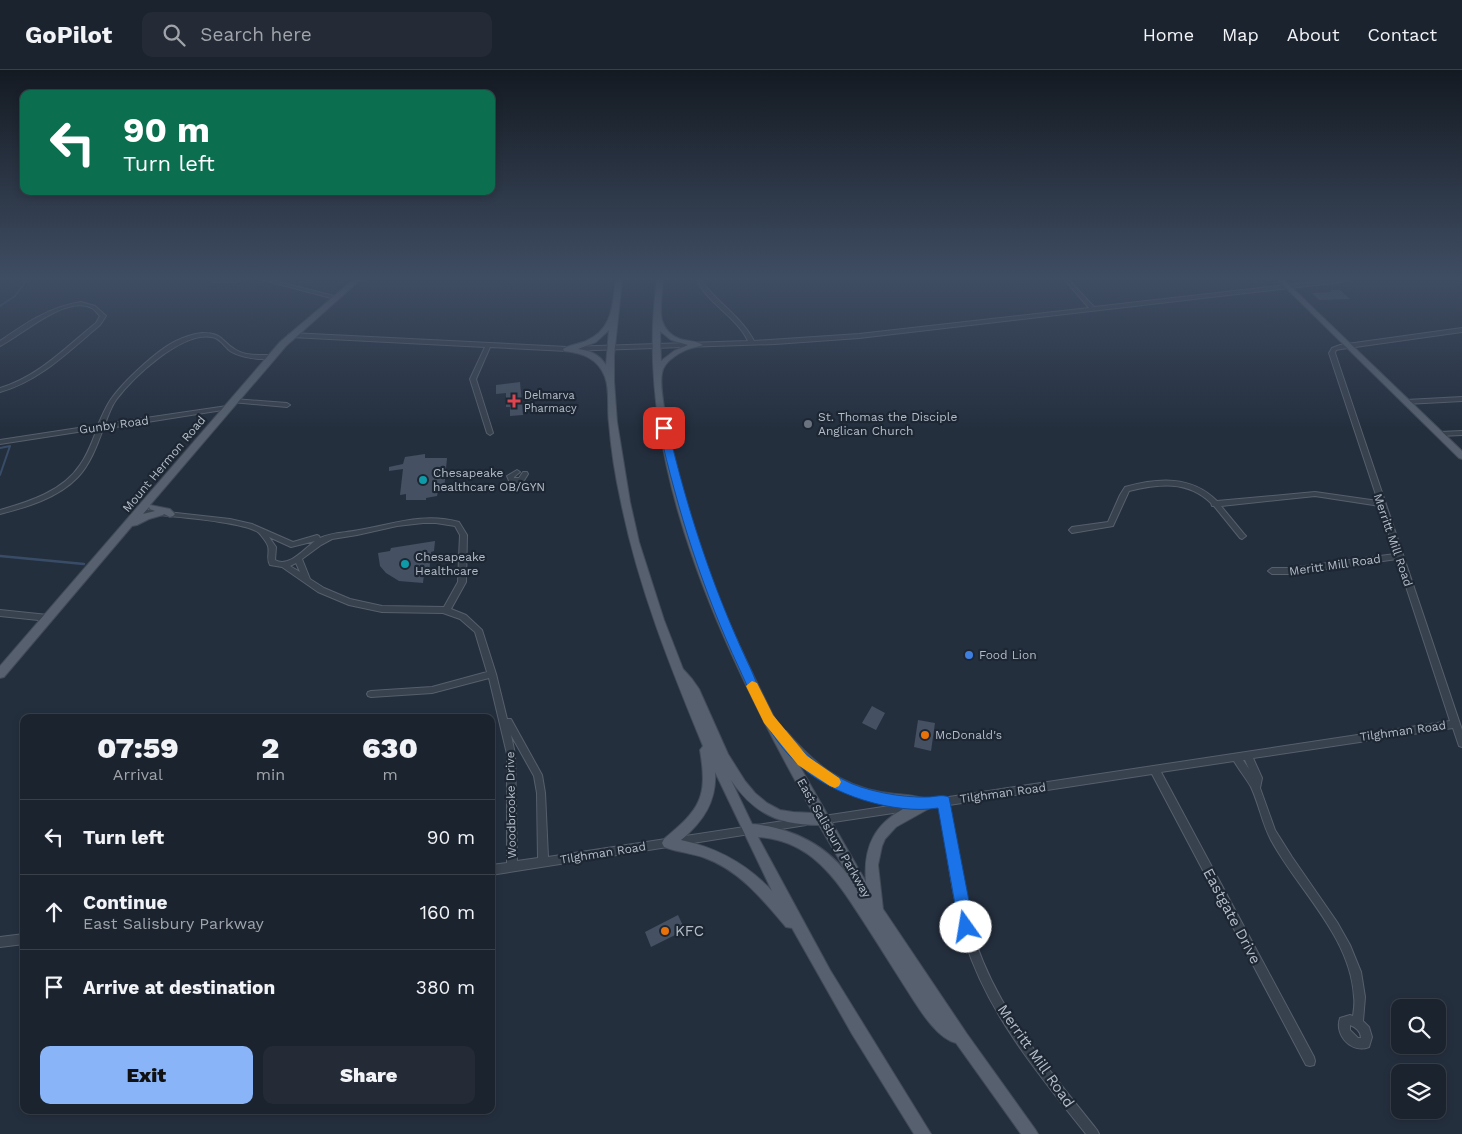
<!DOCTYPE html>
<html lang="en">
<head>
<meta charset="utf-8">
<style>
  :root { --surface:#1b232e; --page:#242b36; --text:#f1f3f6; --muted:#a0a4aa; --line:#39404a; --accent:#8ab4f8 }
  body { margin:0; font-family:"Work Sans",sans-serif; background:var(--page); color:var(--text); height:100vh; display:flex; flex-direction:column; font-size:19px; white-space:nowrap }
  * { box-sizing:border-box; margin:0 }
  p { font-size:16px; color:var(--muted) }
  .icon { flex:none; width:28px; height:28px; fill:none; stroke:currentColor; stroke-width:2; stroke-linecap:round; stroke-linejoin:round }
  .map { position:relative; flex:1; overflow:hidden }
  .panel { position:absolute; left:20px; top:644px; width:475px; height:400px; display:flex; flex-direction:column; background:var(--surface); border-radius:10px; box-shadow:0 2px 8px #0003,0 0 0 1px var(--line) }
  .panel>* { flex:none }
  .hud { position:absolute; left:20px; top:20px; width:475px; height:105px; border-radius:10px; box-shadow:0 2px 8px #0003,0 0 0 1px var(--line); background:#0b6e4f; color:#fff; overflow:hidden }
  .fabs { position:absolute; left:1391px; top:929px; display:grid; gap:10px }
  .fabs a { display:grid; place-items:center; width:55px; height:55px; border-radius:10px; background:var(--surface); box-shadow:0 2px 8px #0003,0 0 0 1px var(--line); font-size:25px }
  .pin { position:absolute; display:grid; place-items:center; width:42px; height:42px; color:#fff; margin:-21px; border-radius:10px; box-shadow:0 2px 8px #0006 }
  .me { position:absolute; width:55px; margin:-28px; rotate:347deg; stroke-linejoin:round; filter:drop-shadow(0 0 4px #0008) }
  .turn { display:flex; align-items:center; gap:18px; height:105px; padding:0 20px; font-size:22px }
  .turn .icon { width:65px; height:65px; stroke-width:2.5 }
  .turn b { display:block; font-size:35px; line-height:42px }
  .eta { display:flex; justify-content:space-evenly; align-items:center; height:85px; text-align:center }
  .eta b { font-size:30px; font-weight:800; line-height:35px }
  .cta { display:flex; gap:10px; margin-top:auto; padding:10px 20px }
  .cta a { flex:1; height:58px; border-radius:10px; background:var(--accent); color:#111; font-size:20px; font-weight:800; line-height:58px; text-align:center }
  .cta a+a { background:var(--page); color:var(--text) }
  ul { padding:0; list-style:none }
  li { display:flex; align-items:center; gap:15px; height:75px; padding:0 20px; border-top:1px solid var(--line) }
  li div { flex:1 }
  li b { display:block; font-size:19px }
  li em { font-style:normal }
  header { display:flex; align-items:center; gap:30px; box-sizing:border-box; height:70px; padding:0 25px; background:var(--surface); border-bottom:1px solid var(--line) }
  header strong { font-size:24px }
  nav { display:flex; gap:28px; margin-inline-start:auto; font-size:18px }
  .search { width:350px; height:45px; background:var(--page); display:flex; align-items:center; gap:12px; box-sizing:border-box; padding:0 18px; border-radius:10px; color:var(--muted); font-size:19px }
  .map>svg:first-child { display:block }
</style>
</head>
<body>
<header>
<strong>GoPilot</strong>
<div class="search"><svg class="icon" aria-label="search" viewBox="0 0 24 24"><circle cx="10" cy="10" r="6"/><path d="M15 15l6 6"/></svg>Search here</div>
<nav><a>Home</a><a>Map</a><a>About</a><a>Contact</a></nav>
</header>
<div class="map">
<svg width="1462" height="1064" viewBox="0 0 1462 1064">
  <rect width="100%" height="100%" fill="#242f3e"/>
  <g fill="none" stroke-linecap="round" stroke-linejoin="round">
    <path stroke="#394c67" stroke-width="2" d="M0,236L15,226L27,210
      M0,378L10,376L0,405"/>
    <path stroke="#394c67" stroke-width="2.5" d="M0,486L84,494"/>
  </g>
  <path fill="#455162" d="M1330,220H1340L1350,229L1319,230L1312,223L1332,222Z
    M520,312L523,345L510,346V337H506V323L496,324V315Z
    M425,384V388H447L444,420L438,421L437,426L426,428V430H406V424L400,425L403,399L389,401V397L403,394L405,387Z
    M435,471L434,481L431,482L429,504H424L423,513L399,511L386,503L380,496L378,483L390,481L391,478Z
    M872,636L885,643L876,660L862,653Z
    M918,650L935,653L931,681L914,677Z
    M678,845L685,860L651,877L645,862Z"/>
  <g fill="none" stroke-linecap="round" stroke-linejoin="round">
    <g stroke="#565f6c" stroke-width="2">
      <path id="minor" d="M210,210H240L237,212H213Z
        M263,210H271L338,227L335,229Z
        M697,210H701C716,232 742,247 754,271L859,264L1089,238L1065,210H1069L1094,237L1332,210H1345L1342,212L859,268L775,274L567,281L490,277L476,309L493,363L490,365L487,363L470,309L485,277L291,267L288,265L291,263L567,277L748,271C737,247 708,234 697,210Z
        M81,232L95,236L105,245L106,246L100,255C69,281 40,311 0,322V318C38,307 66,277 96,253L100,246C98,244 95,240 92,238C66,224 21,266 0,276V271C26,253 49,237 81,232Z
        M1462,258V262L1341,279L1336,280L1335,283L1462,660V677L1459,676L1453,658L1253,688L1262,708L1260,718L1275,760L1292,787L1337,852L1350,875L1361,902L1365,927L1363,951L1369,957L1372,967L1369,977C1352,984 1334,965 1340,948L1350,945L1353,946C1354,939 1355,933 1354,927C1351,867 1298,820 1271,770C1262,753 1259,734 1251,717C1246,708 1239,700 1234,691L1161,702L1314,987L1315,991L1314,995L1310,996L1306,995L1152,704L949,735C956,781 961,828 976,873C1000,944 1051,1002 1097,1060L1099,1064H1086C1039,1005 988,944 965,871C952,827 947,781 940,736L820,754L817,753L815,750L817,747L1450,651L1397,489L1290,504H1272L1268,501L1272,498H1290L1395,484L1380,436L1315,426L1221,436L1244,464L1246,466L1242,469L1240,468L1214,436H1212L1211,433C1187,410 1159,414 1129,421L1113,456L1072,463L1069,460L1072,457L1108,452L1120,425L1125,417C1158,408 1191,405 1217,431L1315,422L1378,431L1329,283L1332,278L1340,275ZM1243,690H1245L1249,699ZM1350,955C1356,957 1361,962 1361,968H1358L1350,960Z
        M202,263C224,263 220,271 236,280C246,286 259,285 271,285L274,287C264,292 239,287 230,281C224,276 220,268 212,267C182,261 133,307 116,330C111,337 108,346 105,354L227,336L230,338L229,339L103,359C97,376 90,394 78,407C58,428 27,437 0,444V440C29,432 63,421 80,395C88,384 92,372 97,359L0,374V370L98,355C101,348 104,341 108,334C119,315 157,280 176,271C184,267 193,264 202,263Z
        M1462,327V331L1406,334L1403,332L1406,330Z
        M234,329L287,333L290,335L287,337L232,332V330Z
        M1462,361V365L1440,366L1437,364L1440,362Z
        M517,400L520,402L514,407V408H519L523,402H527L528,404L523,412L510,413L507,406Z
        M138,439H140L230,449L252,454L293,472L317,465L319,466L320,468C333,462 345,463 359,460C393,454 425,442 459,452L467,465L466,512L451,539L466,545L482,560L496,604L507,649H511L542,705L545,723L548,787L803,748L806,749L808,752L806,755L491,805V795L507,793V684L489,608L432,623L371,627L368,626L367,624L368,622L371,621L432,617L487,602L475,562L460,549L443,543L382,542L349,535L318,522L282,497L270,495C266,488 270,483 268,476C267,473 262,466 259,463C246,451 162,446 140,443H138L137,441ZM423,453H436L455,456L460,465L458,512L444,537L382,536L350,529L324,518L310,509L302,489L321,475L332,469L357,465L397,456ZM269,467L291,477L315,471C304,479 289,498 275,490L276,477ZM296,493L300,502L290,496ZM511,665L534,706L537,723L538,788L517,791L515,684Z
        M0,540L48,545L51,546L52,548L51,550L48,551L0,546Z
        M24,864V874L0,877V867Z"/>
    </g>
    <g stroke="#414a57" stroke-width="2">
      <path id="major" d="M353,210H360L286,276L150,435L170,439L175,444L173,446L170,447L164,444L163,445L149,449L137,455L132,456L4,607L0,608V596L280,272ZM149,437L150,439L155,441L143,444Z
        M616,210H622L614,286V311L617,352L630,432L639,472L664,550L683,599L692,609L699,619L728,684L745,711L755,723L767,733L780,740L793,742L813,743C725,585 631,394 657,210H663C662,233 653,258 680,269C687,271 697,271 703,275C701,276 698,276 696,277C684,279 664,290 662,303C659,318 666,345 668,360C687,466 732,565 781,661H786C814,693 838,714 881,722C897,725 915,724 930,730L932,734L930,738L896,757L885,769L882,776L878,795L883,839L967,964L1035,1059L1038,1064H1021L956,973C939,969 923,945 914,931C898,906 883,882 867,857C839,814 815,771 758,767L830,900L931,1064H914L852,964L792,858L786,857C763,830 739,800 705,788C691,783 677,782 664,777L662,773L664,769C700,739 708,728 700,680L703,676C670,596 638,516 621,432C615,405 611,379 609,353C607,340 610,319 605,307C598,288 582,283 564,281L563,279C569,275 579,274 586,271C613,259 612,236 616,210ZM609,260L606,295C599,284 591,281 578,279L596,272ZM660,261L671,270L688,275L674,281L661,291ZM795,688C830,720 860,731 907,737C875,753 863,776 866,812ZM715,702L772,821C747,794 718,778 681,770C703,752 717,731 715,702ZM731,710C754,744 779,755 819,755L850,808C828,775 790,757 752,754Z
        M1278,210H1284L1462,381V389L1459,388Z"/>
    </g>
    <use href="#minor" fill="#38414e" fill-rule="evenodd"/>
    <use href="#major" fill="#56606e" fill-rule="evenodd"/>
  </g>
  <linearGradient id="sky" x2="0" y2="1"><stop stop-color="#141a22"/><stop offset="0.58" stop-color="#3f4d63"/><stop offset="1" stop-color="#3f4d63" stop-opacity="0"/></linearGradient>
  <rect width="1462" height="359" fill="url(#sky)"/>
  <path fill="#1a73e8" stroke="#114b97" d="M664,355L668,358C687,439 712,516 747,591C756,609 762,630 773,646C790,671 815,695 842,709C863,721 903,728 927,727C935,727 941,724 949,727L974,857L971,863L966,865L961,863L959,857L938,738C895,745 830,725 798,694C769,668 755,633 739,598C703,521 678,442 659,358Z"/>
  <path fill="#f59e0b" d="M752,611L757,613L773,645L807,686L839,708L841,712L839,716L835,718L830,716L798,695L764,653L746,616Z"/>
  <path fill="#e0444e" stroke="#1d2633" stroke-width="2" d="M511.5 323.5h5v5h5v5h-5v5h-5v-5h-5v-5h5z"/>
  <circle fill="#6b7280" stroke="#1d2633" stroke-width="2" cx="808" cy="354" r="5"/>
  <g fill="#0f9aa8" stroke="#1d2633" stroke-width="2">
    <circle cx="423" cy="410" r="5"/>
    <circle cx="405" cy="494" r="5"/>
  </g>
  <circle fill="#3f7fe0" stroke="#1d2633" stroke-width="2" cx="969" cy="585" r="5"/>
  <g fill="#e8710a" stroke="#1d2633" stroke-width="2">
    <circle cx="925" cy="665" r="5"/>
    <circle cx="665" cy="861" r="5"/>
  </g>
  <g text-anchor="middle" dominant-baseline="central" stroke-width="4.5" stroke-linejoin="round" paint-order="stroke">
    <g font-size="11" fill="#b4bcc9" stroke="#1d2633" text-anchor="start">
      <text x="524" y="325">Delmarva<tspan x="524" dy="13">Pharmacy</tspan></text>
    </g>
    <g font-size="12" fill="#b4bcc9" stroke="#1d2633" text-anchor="start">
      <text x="818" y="347">St. Thomas the Disciple<tspan x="818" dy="14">Anglican Church</tspan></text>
      <text x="433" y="403">Chesapeake<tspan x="433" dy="14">healthcare OB/GYN</tspan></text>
      <text x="415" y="487">Chesapeake<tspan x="415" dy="14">Healthcare</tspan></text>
      <text x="979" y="585">Food Lion</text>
      <text x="935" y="665">McDonald's</text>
    </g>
    <g font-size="12" fill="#b4bcc9" stroke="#1d2633">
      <text transform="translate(114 355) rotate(-8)">Gunby Road</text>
      <text transform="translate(164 394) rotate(-50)">Mount Hermon Road</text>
      <text transform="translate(1393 470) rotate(71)">Merritt Mill Road</text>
      <text transform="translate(1335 495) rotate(-8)">Meritt Mill Road</text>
      <text transform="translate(1403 661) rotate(-8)">Tilghman Road</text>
      <text transform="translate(1003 723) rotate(-8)">Tilghman Road</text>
      <text transform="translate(511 735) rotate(-91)">Woodbrooke Drive</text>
      <text transform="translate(834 768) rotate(60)">East Salisbury Parkway</text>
      <text transform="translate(603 783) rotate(-9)">Tilghman Road</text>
    </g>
    <g font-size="15" fill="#b4bcc9" stroke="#1d2633">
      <text transform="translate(1232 846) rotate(62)">Eastgate Drive</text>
      <text transform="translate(1036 986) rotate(55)">Merritt Mill Road</text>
    </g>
    <g font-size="15" fill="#b4bcc9" stroke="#1d2633" text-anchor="start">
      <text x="675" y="861">KFC</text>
    </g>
  </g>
</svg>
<div class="fabs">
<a><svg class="icon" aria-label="search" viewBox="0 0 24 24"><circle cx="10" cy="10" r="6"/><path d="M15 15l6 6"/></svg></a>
<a><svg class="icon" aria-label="layers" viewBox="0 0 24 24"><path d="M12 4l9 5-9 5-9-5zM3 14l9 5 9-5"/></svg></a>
</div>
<div class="pin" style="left:664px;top:358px;background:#d93025"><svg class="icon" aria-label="arrive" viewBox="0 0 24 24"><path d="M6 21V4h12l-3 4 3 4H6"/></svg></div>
<svg class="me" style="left:966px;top:857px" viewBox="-20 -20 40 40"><circle r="19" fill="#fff"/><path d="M0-13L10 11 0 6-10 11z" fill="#1a73e8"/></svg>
<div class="hud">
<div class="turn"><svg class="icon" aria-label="left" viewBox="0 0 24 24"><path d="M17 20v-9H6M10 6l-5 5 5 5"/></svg><div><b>90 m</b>Turn left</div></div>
</div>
<section class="panel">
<div class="eta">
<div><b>07:59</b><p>Arrival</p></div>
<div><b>2</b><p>min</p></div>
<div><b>630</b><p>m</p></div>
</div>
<ul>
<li><svg class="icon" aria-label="left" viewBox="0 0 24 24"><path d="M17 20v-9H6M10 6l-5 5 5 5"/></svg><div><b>Turn left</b></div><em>90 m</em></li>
<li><svg class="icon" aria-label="ahead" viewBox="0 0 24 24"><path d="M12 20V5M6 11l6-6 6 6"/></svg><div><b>Continue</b><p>East Salisbury Parkway</p></div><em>160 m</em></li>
<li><svg class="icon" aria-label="arrive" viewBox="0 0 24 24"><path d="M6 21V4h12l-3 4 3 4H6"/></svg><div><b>Arrive at destination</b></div><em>380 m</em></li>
</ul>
<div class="cta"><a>Exit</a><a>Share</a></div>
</section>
</div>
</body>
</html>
